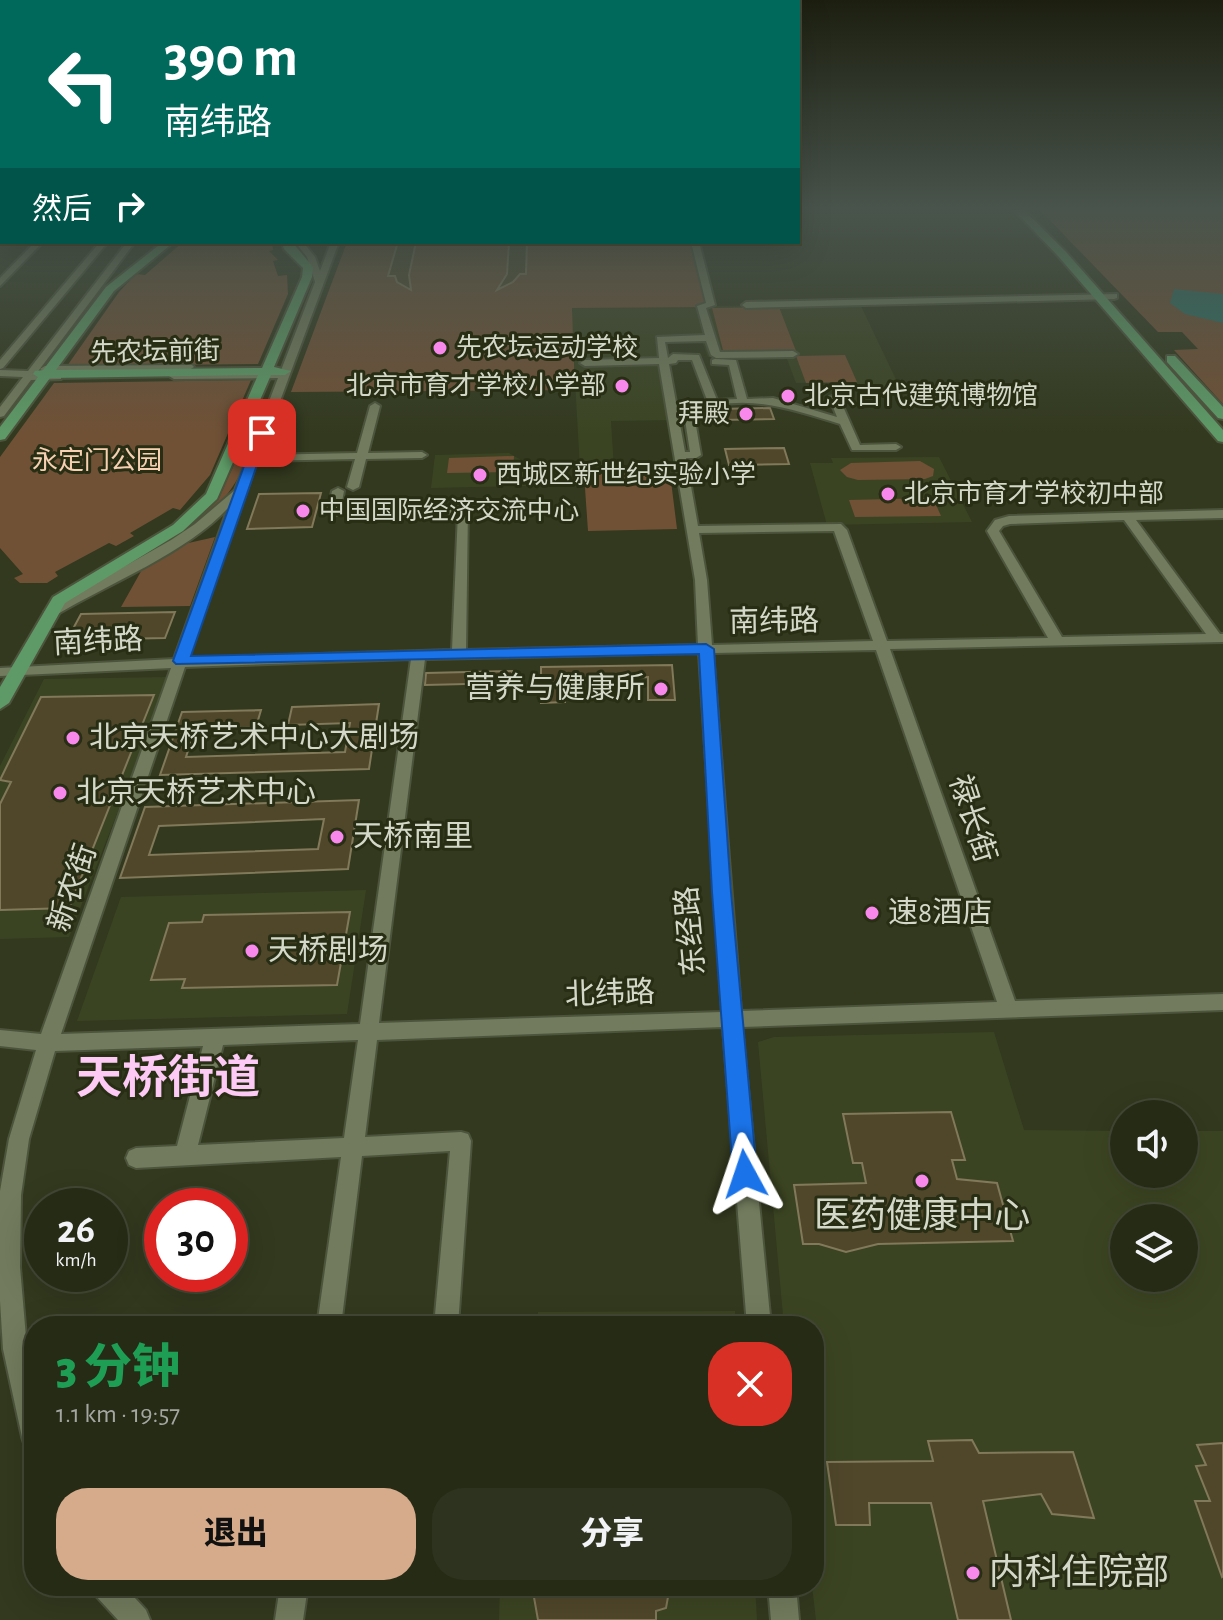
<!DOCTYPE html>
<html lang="zh">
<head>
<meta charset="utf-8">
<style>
  :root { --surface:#262b16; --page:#2e331f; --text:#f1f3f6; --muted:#a4a7a1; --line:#424735; --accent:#d6ab8b }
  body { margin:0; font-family:"Alegreya Sans","Noto Sans SC",sans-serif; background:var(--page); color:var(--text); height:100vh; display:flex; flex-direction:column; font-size:30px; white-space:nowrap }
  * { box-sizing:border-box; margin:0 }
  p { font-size:26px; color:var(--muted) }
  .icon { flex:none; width:44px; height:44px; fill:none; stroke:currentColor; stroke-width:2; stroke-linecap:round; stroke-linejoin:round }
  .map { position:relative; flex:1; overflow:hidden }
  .details { position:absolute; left:24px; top:1316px; width:800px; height:280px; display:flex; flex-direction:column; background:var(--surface); border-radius:32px; box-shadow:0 8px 32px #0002,0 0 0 2px var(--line) }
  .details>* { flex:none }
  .top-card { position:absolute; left:0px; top:0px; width:800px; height:244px; box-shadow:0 8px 32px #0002,0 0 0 2px var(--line); background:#00695c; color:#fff; overflow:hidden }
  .fabs { position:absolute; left:1110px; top:1100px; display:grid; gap:16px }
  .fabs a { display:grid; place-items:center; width:88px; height:88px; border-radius:50%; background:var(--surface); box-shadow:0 8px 32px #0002,0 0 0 2px var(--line); font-size:40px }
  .speed { position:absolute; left:24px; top:1188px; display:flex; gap:16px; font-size:40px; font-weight:700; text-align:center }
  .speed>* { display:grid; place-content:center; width:104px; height:104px; border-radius:50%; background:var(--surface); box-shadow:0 8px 32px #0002,0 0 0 2px var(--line); line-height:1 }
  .speed small { font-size:20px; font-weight:400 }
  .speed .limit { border:12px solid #d22; background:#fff; color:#111 }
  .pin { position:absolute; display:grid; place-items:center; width:68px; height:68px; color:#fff; margin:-34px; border-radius:16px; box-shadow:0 4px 12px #0006 }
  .me { position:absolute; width:88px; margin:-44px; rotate:355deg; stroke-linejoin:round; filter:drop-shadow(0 0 6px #0008) }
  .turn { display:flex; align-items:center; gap:28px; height:168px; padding:0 32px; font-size:36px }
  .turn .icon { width:104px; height:104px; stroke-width:2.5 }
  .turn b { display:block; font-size:56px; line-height:68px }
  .then { display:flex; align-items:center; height:76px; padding:0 32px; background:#0003; gap:16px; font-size:30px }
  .round { display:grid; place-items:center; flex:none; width:84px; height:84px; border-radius:32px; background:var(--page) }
  .overview { display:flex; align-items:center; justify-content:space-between; height:136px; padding:0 32px }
  h1 { font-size:48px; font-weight:800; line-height:60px; color:#1e9e55 }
  .cta { display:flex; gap:16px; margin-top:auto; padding:16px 32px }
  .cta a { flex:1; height:92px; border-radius:32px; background:var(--accent); color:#111; font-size:32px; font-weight:800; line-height:92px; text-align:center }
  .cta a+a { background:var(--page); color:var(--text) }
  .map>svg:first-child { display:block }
</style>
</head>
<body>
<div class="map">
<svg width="1223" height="1620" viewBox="0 0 1223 1620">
  <rect width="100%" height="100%" fill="#32391e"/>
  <path fill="#3b4422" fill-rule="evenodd" d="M860,304L901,390H860L856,382L796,383L786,356L708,357L702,341H669L666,343L668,357H664L675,420L611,421L614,469L580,470L571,308Z
    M509,453L528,464L526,486L431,488L435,455Z
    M939,457L972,522L827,525L810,463H833L831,458Z
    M170,677L69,937L0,939V766L44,679Z
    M366,890L347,1014L77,1021L121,897Z
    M994,1032L1024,1130L1124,1131V1174H1184V1131H1223V1620H816L812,1586L814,1326H784L758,1042L774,1037ZM1124,1218H1184V1278H1124Z
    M735,1311L736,1326H537L538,1312Z
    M500,1586H755L757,1620H499Z"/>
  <path fill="#705136" d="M1037,207H1223V404L1174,350L1198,349L1182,332H1158Z
    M183,242H272L273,250L269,251L278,260L273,261L278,276L287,275L288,294L258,364L67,366L119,292L136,274L145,275Z
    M347,242H691L710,307L572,308L575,390L291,392Z
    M779,307L796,351L724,354L712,308Z
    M845,355L857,382L806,383L796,356Z
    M251,380L210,475L180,510L173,508L130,533L134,536L116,546L109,543L55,572L58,576L47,583H20L14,578L23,574L0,548V457L54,383Z
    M254,420H264C234,492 230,505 160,545L219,498Z
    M514,456L513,472L447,473L449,458Z
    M920,461L934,469L933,476L925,479L858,480L847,477L840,470L851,463Z
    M670,473L677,529L588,531L584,474Z
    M933,498L941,516L855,517L849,500Z
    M215,537L190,606L121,607L144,566L184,544Z"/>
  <path fill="#2e7065" d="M1174,289L1223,294V323L1185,314L1170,303Z"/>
  <path fill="#50472b" stroke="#82785a" stroke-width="2" fill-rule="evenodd" d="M405,242H416L409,275L411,290L397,282L395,276H388L397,245Z
    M509,242H527L526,274H520L513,282L497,290L507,274Z
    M770,408L774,419L719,420L718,409Z
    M784,448L789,464L729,465L725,449Z
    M321,493L312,527L247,529L259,494Z
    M175,612L165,638L67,640L81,614Z
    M672,665L675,700H648V677L564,679L565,702L541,703V667Z
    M512,671L514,683L425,685L426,673Z
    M154,695L69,908L0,910V804L11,782L0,780L41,697Z
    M379,704L369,769L160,775L182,712L261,710L256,727L195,729L186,757L345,752L350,723L288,725L292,707Z
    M359,800L348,869L120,878L145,807ZM324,819L318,849L149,855L159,826Z
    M350,912L337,985L182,988L185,979L151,980L169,923L202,922L204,915Z
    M951,1112L965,1160H952L957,1179L997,1183L1013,1241L878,1244L846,1252L819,1244H803L794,1185L866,1183L862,1163H853L843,1114Z
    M972,1440L979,1453L1073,1452L1094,1518L1052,1514L1041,1494L983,1501L1011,1620H958L931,1503H869L870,1525H836L827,1462L933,1461L928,1441Z
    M1223,1443V1576L1222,1577L1195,1501H1210L1196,1466L1206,1465L1197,1445Z
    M532,1586H670L666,1608L656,1611V1620H538Z"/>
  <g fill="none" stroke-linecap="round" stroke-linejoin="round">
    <g stroke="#4d543c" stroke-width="4">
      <path id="minor" d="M0,219H2V223H0Z
        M35,242H43L0,286V278Z
        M100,242H108L3,368L0,369V360Z
        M127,242H135L36,374H58L61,375V379L31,380L4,416L0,417V407L23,377L0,376V370L28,371Z
        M295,242H303L315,257L320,271L331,242H339L260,455L357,453L370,406L375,403L380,406L368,453L422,452L427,455L422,458L366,459L359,487L353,490L347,487L355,459L257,461L188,658L452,650L458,513L334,515L328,511L332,491L338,488L344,491L341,507H468L466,650L698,645L695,580L659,364L585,366L580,363L585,360L659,358L657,337L705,335L697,306L706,303L691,242H699L715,305L706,308L720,352L793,351L798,354L793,357L716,358L711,355L706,341L665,342L668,358L673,354L699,355L717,400L737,399L729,365L712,364V360L715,359L736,360L747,399L773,398L837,417L829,397L838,395L860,445L896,444L901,447L896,450H852L840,424C794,410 740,390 694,414L701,455L696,458H686L698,526L841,524L847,530L887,641L1048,638L987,531L995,520L1009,516L1223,510V518L1136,520L1220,634H1223V642L890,649L1015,1001L1223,994V1010L742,1027L771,1326H747L723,1027L377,1040L365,1137L461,1132L468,1134L471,1141L458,1326H434L450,1151L362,1156L341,1326H317L341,1157L136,1168L129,1165L126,1158L129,1151L136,1148L177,1146L203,1046L55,1051L29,1139L21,1195L20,1267L27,1349L34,1381V1449L25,1446L22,1437L3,1349L0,1301V1191L9,1139L36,1050L0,1046V1030L41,1034L171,668L0,676V668L174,659L228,508C188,552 108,584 56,615H46L44,612L171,540L195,524L235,490L278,378L174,379L169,376L174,373H280L315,282L307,257ZM678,360H692L707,400L684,413L690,452H685L669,364L676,363ZM1124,520L1206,634L1062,637L999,531L1003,526L1010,524ZM834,531L873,641L712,645L707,580L699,533ZM876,650L997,1002L741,1011L713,653ZM699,653L722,1012L379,1023L425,659ZM411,659L360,1024L61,1034L185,667ZM358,1040L344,1138L198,1145L223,1045Z
        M1117,294V298L1114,299L746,308L742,305L746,302Z
        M192,365L194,367L189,370L45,372L40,369L45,366Z
        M92,1586H124L146,1610L150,1620H118L96,1596Z
        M280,1586H308L303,1620H275Z
        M768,1586H796L799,1620H771Z"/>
    </g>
    <g stroke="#4d543c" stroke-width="4">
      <path id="major" d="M1011,207H1021L1066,252L1223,430V442L1218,441L1058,256Z
        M163,242H174L114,291L56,370L262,368L302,277L303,268L284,249L282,242H292L313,267L312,277L274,367L291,371L285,375H271L217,499L183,531L65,603L9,703L0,709V687L53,597L173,525L206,494L258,375L50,378L5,439L0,440V427L38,377L33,374L35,371L43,370L106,287Z
        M1167,356H1175L1223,407V419L1218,418L1167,362Z"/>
    </g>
    <use href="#minor" fill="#727b5d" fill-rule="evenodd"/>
    <use href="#major" fill="#5e9a67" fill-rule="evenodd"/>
  </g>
  <linearGradient id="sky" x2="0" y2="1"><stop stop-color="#1c1f10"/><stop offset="0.48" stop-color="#49544c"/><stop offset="1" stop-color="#49544c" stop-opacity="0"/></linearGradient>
  <rect width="1223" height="434" fill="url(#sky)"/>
  <path fill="#1a73e8" stroke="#114b97" stroke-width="2" d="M262,429L268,433L191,656L706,644L714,649L731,892L757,1174L754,1182L745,1185L736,1182L733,1174L712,892L699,654L176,664L173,661L256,433Z"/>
  <g fill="#f888eb" stroke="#282e14" stroke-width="3">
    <circle cx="440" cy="348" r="8"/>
    <circle cx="622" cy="386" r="8"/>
    <circle cx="788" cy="396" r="8"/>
    <circle cx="746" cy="414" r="8"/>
    <circle cx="480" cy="475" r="8"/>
    <circle cx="888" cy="494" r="8"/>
    <circle cx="303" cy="511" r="8"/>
    <circle cx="661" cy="689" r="8"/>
    <circle cx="73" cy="738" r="8"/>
    <circle cx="60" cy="793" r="8"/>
    <circle cx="337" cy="837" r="8"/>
    <circle cx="872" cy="913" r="8"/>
    <circle cx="252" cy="951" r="8"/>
    <circle cx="922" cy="1181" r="8"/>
    <circle cx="973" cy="1573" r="8"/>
  </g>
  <g text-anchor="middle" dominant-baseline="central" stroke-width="6" stroke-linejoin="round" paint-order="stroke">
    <g font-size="26" fill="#d3d8c8" stroke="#282e14" text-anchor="start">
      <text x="456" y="348">先农坛运动学校</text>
      <text x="606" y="386" text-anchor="end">北京市育才学校小学部</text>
      <text x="804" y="396">北京古代建筑博物馆</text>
      <text x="730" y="414" text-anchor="end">拜殿</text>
      <text x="496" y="475">西城区新世纪实验小学</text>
      <text x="904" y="494">北京市育才学校初中部</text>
      <text x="319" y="511">中国国际经济交流中心</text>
    </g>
    <g font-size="26" fill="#d3d8c8" stroke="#282e14">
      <text transform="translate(155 352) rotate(-1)">先农坛前街</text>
    </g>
    <g font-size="26" fill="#f6d0b1" stroke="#282e14">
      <text x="97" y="461">永定门公园</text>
    </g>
    <g font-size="30" fill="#d3d8c8" stroke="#282e14">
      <text transform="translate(774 622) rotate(-1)">南纬路</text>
      <text transform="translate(98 642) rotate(-3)">南纬路</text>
      <text transform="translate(972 819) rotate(72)">禄长街</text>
      <text transform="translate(73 888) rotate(-71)">新农街</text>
      <text transform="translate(691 931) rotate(-95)">东经路</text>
      <text transform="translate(610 994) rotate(-2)">北纬路</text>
    </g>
    <g font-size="30" fill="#d3d8c8" stroke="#282e14" text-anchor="start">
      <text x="645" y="689" text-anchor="end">营养与健康所</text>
      <text x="89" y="738">北京天桥艺术中心大剧场</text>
      <text x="76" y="793">北京天桥艺术中心</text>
      <text x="353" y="837">天桥南里</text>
      <text x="888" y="913">速8酒店</text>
      <text x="268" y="951">天桥剧场</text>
    </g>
    <g font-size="36" fill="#d3d8c8" stroke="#282e14">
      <text x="922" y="1216">医药健康中心</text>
      <text x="989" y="1573" text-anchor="start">内科住院部</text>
    </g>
    <g font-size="46" font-weight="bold" fill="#fdcaf5" stroke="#282e14">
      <text x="168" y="1079">天桥街道</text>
    </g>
  </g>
</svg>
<div class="fabs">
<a><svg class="icon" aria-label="sound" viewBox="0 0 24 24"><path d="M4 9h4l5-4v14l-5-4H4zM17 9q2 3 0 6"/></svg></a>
<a><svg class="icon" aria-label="layers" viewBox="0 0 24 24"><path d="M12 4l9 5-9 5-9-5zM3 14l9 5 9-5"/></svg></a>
</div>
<div class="speed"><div>26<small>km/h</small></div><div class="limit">30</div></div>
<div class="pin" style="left:262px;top:433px;background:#d93025"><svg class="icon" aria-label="arrive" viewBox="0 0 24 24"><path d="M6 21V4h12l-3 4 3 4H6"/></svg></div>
<svg class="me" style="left:745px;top:1174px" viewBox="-20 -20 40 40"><path d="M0-17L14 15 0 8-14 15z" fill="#1a73e8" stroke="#fff" stroke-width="4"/></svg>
<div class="top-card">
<div class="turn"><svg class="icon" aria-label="left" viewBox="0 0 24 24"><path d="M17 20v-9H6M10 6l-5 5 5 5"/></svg><div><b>390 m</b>南纬路</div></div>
<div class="then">然后<svg class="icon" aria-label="right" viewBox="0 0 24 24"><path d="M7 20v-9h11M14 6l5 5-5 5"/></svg></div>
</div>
<section class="details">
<div class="overview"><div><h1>3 分钟</h1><p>1.1 km · 19:57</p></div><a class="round" style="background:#d93025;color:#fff"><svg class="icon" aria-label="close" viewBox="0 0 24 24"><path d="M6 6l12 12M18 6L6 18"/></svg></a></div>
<div class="cta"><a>退出</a><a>分享</a></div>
</section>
</div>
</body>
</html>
